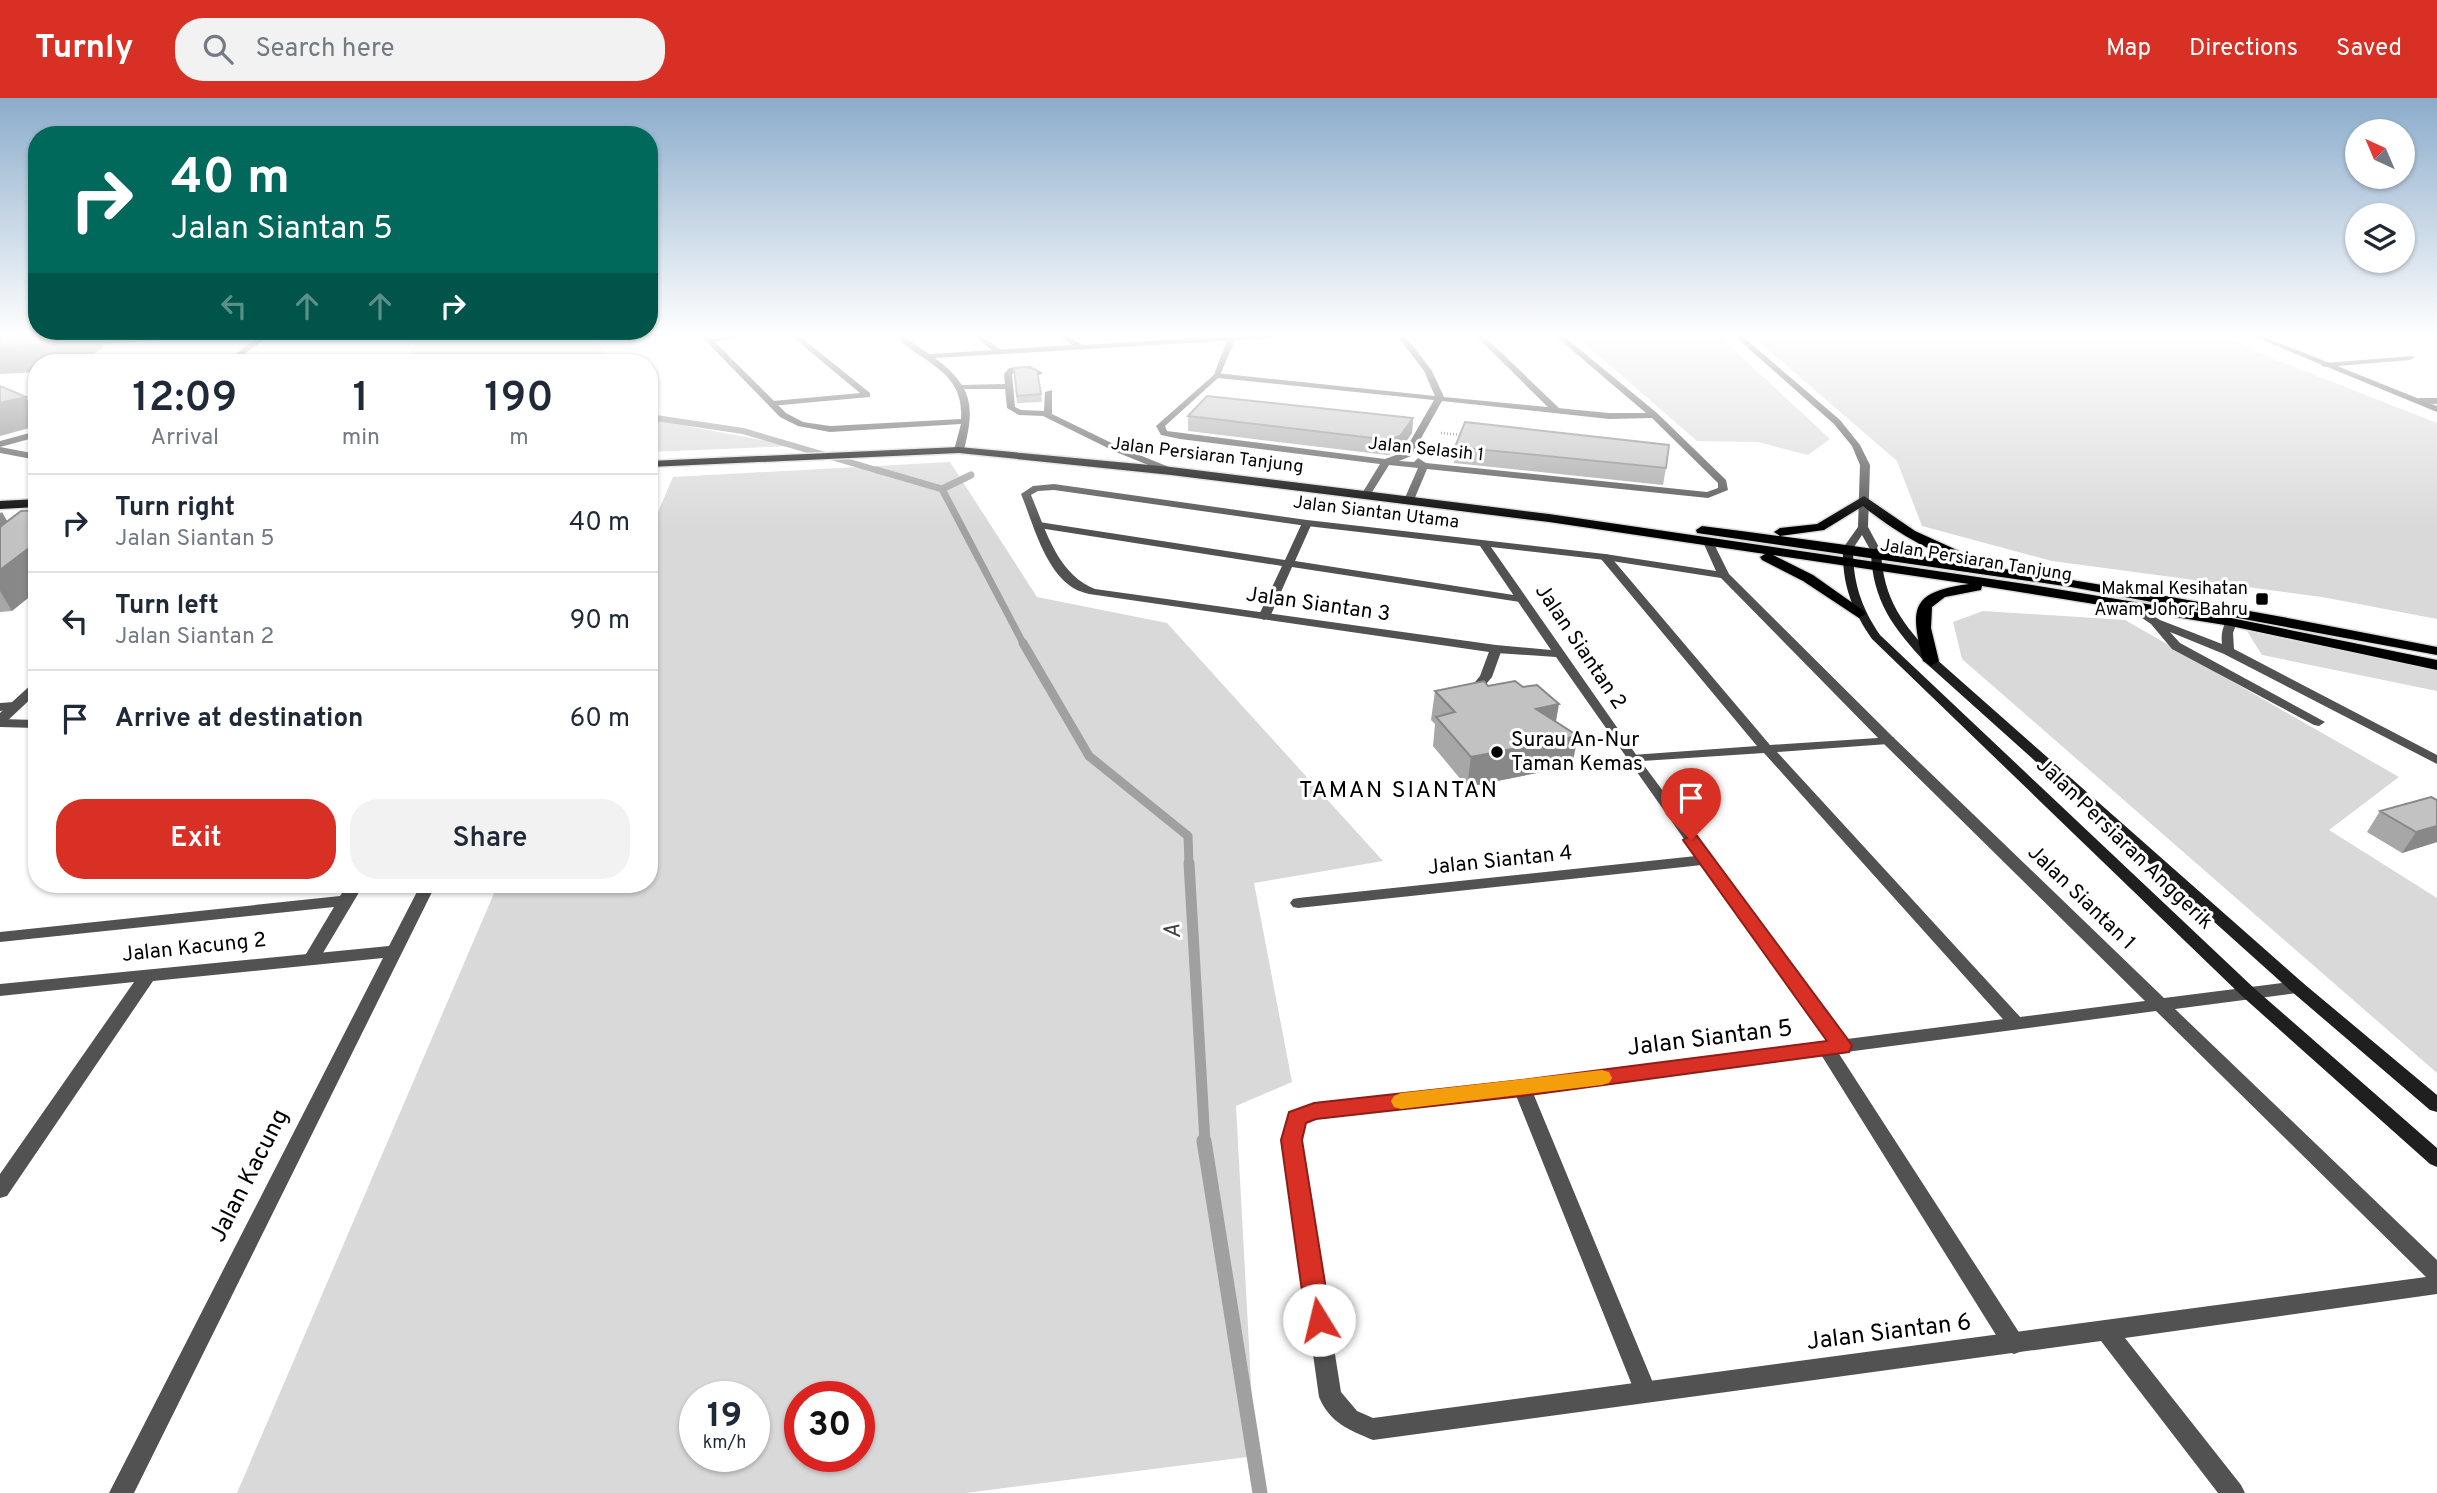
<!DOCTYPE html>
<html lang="en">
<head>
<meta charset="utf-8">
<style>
  :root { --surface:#fff; --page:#f2f2f3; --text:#1f2937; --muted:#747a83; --line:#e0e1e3; --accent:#d93025 }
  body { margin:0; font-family:Overpass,sans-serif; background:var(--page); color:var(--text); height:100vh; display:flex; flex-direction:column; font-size:26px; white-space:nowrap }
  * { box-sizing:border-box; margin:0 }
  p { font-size:23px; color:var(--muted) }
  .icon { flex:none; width:38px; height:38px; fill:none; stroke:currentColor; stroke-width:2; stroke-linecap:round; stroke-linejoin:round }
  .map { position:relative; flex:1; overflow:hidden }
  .side { position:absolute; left:28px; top:256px; width:630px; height:539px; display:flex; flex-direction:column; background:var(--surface); border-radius:28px; box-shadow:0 2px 5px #0004 }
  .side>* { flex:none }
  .guide { position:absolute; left:28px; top:28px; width:630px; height:214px; border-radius:28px; box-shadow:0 2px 5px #0004; background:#00695c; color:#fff; overflow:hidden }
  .needle { width:46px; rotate:316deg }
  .buttons { position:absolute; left:2345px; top:21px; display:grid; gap:14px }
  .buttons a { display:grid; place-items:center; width:70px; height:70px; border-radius:50%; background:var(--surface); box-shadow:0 2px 5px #0004; font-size:35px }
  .speed { position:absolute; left:679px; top:1283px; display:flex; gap:14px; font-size:35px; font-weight:700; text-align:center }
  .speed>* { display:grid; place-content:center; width:91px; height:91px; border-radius:50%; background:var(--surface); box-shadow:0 2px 5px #0004; line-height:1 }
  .speed small { font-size:18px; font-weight:400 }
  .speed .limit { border:10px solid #d22; background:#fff; color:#111 }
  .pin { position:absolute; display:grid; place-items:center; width:60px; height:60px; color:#fff; margin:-72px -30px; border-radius:50% 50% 50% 0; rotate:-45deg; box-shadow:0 0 7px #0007 }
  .pin .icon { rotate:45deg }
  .me { position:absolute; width:77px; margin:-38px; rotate:351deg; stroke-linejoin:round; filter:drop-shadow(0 0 5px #0008) }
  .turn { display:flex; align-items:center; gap:24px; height:147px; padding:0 28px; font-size:32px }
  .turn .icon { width:91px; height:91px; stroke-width:2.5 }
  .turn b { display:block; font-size:49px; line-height:60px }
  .lanes { display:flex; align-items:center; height:66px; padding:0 28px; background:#0003; justify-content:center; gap:35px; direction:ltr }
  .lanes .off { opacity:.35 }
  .eta { display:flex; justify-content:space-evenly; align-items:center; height:119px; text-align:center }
  .eta b { font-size:42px; font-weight:600; line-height:49px }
  .cta { display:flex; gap:14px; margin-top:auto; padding:14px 28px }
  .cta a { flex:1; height:80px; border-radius:28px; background:var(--accent); color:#fff; font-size:28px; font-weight:600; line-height:80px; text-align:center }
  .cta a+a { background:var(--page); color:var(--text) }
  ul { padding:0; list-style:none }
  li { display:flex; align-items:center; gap:21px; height:98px; padding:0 28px; border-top:2px solid var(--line) }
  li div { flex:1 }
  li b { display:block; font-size:26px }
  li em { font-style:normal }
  header { display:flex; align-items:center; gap:42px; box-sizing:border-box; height:98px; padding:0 35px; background:var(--accent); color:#fff }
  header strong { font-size:33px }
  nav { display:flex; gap:38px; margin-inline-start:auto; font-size:24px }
  .search { width:490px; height:63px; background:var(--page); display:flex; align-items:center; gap:18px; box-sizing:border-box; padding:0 24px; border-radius:28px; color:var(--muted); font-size:26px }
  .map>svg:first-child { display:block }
</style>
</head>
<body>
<header>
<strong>Turnly</strong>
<div class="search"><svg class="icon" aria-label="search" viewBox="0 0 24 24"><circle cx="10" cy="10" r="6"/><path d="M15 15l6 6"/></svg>Search here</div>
<nav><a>Map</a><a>Directions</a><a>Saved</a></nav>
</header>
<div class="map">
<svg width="2437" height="1395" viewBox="0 0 2437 1395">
  <rect width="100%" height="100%" fill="#fff"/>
  <path fill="#d9d9d9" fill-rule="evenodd" d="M418,236H592L613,264H407Z
    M1574,236H1717L1830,341L1808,357L1758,344L1697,343Z
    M1750,236H2218L2279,263L2437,325V521L2322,499L2052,463L1922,428L1897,363Z
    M649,321L794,348L649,354Z
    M950,364L1037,499L1167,525L1383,763L1254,785L1292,984L1236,1008L1255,1358L966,1395H237L498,786H649V435L673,379ZM754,1298V1358H695V1298ZM859,1298V1358H800V1298Z
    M1983,513L2125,522L2399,679L2329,732L2437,800V975L1962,561L1953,524Z
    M2247,533L2437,572V593L2262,557Z"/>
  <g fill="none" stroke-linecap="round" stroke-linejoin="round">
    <path stroke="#a0a0a0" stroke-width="6" d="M649,319L743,333L883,374"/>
    <path stroke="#a0a0a0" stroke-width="7" d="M877,372L942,391L1024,547
      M942,391L971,377"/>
    <path stroke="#a0a0a0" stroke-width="9" d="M1023,545L1089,658L1188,738L1189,767"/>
    <path stroke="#a0a0a0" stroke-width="11" d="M1189,765L1205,1044"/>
    <path stroke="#a0a0a0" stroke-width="15" d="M1204,1043L1260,1395"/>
    <g stroke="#dbdbdb" stroke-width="3">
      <path id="primary" d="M959,349L1171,369L1549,416L2032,487L2231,520L2437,562V572L2231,528L1982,488L1981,492L1945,499L1932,509L1931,530L1939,563L1931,568L1923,563C1910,510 1910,494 1969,486L1773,457L1813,477L1864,513L1866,516L1859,520L1803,483L1762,462L1760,459L1765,456L1549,424L1171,377L959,355L649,369V363Z
        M1864,398L1915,433L1970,458L1968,461C1942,465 1883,425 1863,408L1824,432L1780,438L1774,434L1780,430L1817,426Z
        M37,401V409L0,411V403Z
        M1702,428C1949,459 2193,500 2437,549V557L2071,489L1697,435L1696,432Z"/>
    </g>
    <path stroke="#747474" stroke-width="2.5" stroke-dasharray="1 2" stroke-linecap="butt" d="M1441,335L1463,337"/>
    <path fill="#525252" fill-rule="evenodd" d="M206,236H244L240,238L84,247L80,245L84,243Z
      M258,236H272L233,264H224L260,238Z
      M743,236H760L710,245L706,243Z
      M789,236H797L870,295V299L770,308L769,306L773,303L860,295Z
      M971,236H979L1004,254L997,256Z
      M1474,236H1482L1560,311V315H1554Z
      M1229,238L1236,240L1220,277L1213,279Z
      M2413,258L2414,260L2410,262L2325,269L2321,267L2325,265Z
      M1030,268L1043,275L1039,277C1030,274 1021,270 1012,276L1015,309L1021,312L1044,313L1045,294L1052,292V316L1122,350L1174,371V375H1168L1116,354L1043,318L1019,317L1007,310L1005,291H961L957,289L961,287L1005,286L1004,276L1009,270Z
      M2420,300H2437V306L2417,305V301Z
      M37,333V339L0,349V343Z
      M0,349L37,356V362L0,355Z
      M1307,422L1312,425L1295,463L1520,498L1526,501L1520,504L1292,469L1270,519L1264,522L1258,519L1282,468L1039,430L1034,427L1039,424L1285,462L1302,425Z
      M1605,456L1609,457L1770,647L1893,639L1895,642L1893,645L1888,646L1777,654L2022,921L2025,925L2022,929L2016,931L2010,929L1764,655L1627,664L1625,661L1627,658L1632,657L1757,648L1601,461V457Z
      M2130,504L2160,522L2222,546C2221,537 2222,530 2227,522H2235L2237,524L2233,535L2234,551L2437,657V666L2224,556L2170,534L2180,545L2325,624L2319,628L2314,627L2172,551L2151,526L2126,509L2124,507Z
      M1496,547L1502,551L1492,579L1476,598H1468L1466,595L1480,578L1490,551Z
      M14,604L18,605L20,608L18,611L0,613V605Z
      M0,621L37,622V630L0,629Z
      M348,786H364L317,865H305L303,861L334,809L0,844V834L340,798Z
      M1826,943L1832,945L2022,1239L2025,1246L2022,1253L2014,1256L2006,1253L1820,955L1817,950L1820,945Z
      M1522,983L1528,985L1531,990L1656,1292L1653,1300L1645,1303L1637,1300L1634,1292L1513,990L1516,985Z"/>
    <path fill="#525252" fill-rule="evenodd" d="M699,236H707L786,315L803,324L830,328L961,321C965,272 920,264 892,236H901L929,256L1072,247L1056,236H1065L1082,247L1271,236H1309L1305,238L935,260C973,289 975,308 964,352L959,355L954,352L961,326L830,334L798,328L780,319Z
      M1396,236H1404L1432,273L1444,299L1609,315H1646L1553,236H1561L1657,315L1726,382L1728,392L1708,400L1427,371L1414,402L1409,405L1404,402L1418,370L1389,367L1369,399L1366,400L1361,397L1380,366L1180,341L1161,337L1156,328L1216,275L1435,298L1424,273ZM1218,280L1434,302L1404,354L1385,361L1167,333L1165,328ZM1442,303L1609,321L1652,320L1718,385V390L1707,394L1426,365L1418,360L1414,364L1399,363L1411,358Z
      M1732,236H1740L1840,322L1860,347L1870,367L1868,429L1881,453L1880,455H1872L1862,437L1852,452H1844L1843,450L1858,429L1860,367L1852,348L1834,326Z
      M2247,236H2257L2437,308V314Z
      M1054,386L1307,422L1605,456L1716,473L1703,444L1708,441L1712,442L1729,476L1893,639L2164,900L2297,883L2303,885L2305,889L2303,893L2297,895L2175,911L2437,1162V1196L2125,1240L2241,1387L2245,1395H2218L2101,1243L1373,1342C1349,1332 1330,1325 1319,1299L1283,1042L1289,1015L1314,1006L1522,983L1829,943L1702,767L1298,810L1293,809L1290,805L1293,801L1298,800L1696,758L1556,559L1496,555L1089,496C1082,494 1075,492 1069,487C1043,467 1033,425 1021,396L1033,388ZM1054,392L1307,428L1480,448L1551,552L1496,547L1095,491C1057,476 1046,432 1031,397L1038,393ZM1491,449L1605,462L1721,480L1883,645L2145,903L1847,941L1637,658ZM2156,913L2426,1179L1373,1320L1357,1313L1341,1294L1301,1042L1305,1024L1316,1020L1522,997Z
      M37,584V595L5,625L0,626V615L33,585Z
      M421,786H436L134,1395H109L383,860L153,883L7,1098L0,1100V1076L134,884L0,898V886L389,848Z"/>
    <path fill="#1f1f1f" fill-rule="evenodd" d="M1848,448L1853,451C1853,484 1861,509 1880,537L2255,891L2437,1050V1069L2430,1066L2243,899L1872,541C1852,512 1842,487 1843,451Z
      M1876,450L1881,453C1883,501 1903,527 1935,560L2303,885L2437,997V1014L2430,1012L2291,893L1927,566C1894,531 1872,503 1871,453Z"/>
    <use href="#primary" fill="#000" fill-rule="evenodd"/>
  </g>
  <path fill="#a7a7a7" d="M1014,270L1041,296L1042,304L1017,305Z
    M1188,318L1413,320L1412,335L1399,353L1387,357L1188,333Z
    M1455,349L1666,370L1663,387L1454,365Z
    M0,414L7,423L12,513L0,514Z
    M1488,588L1523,589L1556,624L1572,668L1467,689L1433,648L1435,626L1431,622L1435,593Z
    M2437,702V744L2402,755L2367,734L2380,713Z"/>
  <path fill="#888" d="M72,236H98L104,249L81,264H37V274L0,276V249L49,243Z
    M26,299L37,319V328L0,338V305Z
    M1413,320L1412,335L1399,353L1387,357L1389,342Z
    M2,414L21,448L0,464V416Z
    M37,444V493L12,513L0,493V472Z
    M1559,606L1554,635L1536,611Z
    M1578,638L1572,668L1467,689L1471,659Z
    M2437,728V744L2402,755L2416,734Z"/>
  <path fill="#c2c2c2" stroke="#888" stroke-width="2" d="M0,236H72L63,242L49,243L43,246L0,249Z
    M1026,269L1037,272L1041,296L1017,298L1014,270Z
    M0,288L26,299L0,305Z
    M1207,298L1413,320L1400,338L1389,342L1188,318Z
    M1465,324L1669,347L1666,370L1455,349Z
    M37,412V444L0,472V429L21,413Z
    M1484,583L1488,588L1515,583L1523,589L1537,587L1559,606L1536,611L1578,638L1471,659L1436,619L1455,614L1435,593Z
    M2431,699L2437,702V728L2416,734L2380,713Z"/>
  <linearGradient id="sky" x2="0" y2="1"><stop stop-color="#8baccb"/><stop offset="0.55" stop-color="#fff"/><stop offset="1" stop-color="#fff" stop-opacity="0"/></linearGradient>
  <rect width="2437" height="431" fill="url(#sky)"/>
  <path fill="#d93025" stroke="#8d1f18" stroke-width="2" d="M1691,737L1697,738L1849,943L1852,948L1849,954L1522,998L1316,1021L1306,1025L1302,1042L1331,1222L1327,1230L1319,1233L1310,1230L1306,1222L1281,1042L1289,1014L1314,1005L1522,982L1827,943L1683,742Z"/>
  <path fill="#f59e0b" d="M1602,972L1609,974L1612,980L1609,985L1602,987L1401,1011L1394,1009L1391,1003L1394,998L1401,995Z"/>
  <g fill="#000" stroke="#fff" stroke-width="2.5">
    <rect x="2255" y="494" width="14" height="14" rx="3.5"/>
    <circle cx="1497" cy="654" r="7"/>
  </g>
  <g text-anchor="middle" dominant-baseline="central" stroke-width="6" stroke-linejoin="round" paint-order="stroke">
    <g font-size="18" fill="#000" stroke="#fff">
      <text transform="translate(1426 352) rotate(6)">Jalan Selasih 1</text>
      <text transform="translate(1207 358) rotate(7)">Jalan Persiaran Tanjung</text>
      <text transform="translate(1376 415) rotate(7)">Jalan Siantan Utama</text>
      <text transform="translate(1976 463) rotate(9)">Jalan Persiaran Tanjung</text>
    </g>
    <g font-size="18" fill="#000" stroke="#fff" text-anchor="end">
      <text x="2248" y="491">Makmal Kesihatan<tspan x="2248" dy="21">Awam Johor Bahru</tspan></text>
    </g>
    <g font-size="21" fill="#000" stroke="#fff">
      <text transform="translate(1318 507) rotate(8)">Jalan Siantan 3</text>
      <text transform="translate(1580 549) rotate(56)">Jalan Siantan 2</text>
      <text transform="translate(2124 746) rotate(44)">Jalan Persiaran Anggerik</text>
      <text transform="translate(1500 763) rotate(-6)">Jalan Siantan 4</text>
      <text transform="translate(2081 800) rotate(44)">Jalan Siantan 1</text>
      <text transform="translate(194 850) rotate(-6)">Jalan Kacung 2</text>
    </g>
    <g font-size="21" fill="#000" stroke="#fff" text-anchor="start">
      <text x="1511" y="642">Surau An-Nur<tspan x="1511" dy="24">Taman Kemas</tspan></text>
    </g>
    <g font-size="23" letter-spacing="2" fill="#000" stroke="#fff">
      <text x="1399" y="693">TAMAN SIANTAN</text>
    </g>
    <g font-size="23" font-style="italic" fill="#414141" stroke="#fff">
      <text transform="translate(1174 833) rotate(-93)">A</text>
    </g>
    <g font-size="24" fill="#000" stroke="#fff">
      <text transform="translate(1710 941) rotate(-7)">Jalan Siantan 5</text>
      <text transform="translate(250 1078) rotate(-63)">Jalan Kacung</text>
      <text transform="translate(1889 1235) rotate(-7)">Jalan Siantan 6</text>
    </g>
  </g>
</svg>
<div class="buttons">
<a><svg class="needle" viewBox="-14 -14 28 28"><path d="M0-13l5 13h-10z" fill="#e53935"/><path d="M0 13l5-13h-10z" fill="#747a83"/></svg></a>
<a><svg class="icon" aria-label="layers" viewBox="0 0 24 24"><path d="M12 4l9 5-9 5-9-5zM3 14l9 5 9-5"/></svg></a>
</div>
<div class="speed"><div>19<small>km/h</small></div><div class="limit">30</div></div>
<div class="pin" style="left:1691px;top:742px;background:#d93025"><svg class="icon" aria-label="arrive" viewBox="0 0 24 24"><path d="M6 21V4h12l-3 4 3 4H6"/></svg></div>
<svg class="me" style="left:1319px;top:1222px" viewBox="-20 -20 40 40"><circle r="19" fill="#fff"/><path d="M0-13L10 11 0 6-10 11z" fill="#d93025"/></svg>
<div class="guide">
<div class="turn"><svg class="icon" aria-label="right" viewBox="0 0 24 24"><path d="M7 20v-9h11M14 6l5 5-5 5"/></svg><div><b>40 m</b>Jalan Siantan 5</div></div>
<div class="lanes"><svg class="icon off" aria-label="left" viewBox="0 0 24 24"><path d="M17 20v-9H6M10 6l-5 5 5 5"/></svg><svg class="icon off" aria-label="ahead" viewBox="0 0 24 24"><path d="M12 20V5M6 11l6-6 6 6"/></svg><svg class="icon off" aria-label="ahead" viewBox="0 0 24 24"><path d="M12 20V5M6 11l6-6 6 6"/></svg><svg class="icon" aria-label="right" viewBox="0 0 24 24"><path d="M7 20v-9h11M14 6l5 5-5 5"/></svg></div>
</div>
<section class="side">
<div class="eta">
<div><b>12:09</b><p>Arrival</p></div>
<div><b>1</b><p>min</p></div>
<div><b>190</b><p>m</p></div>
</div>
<ul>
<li><svg class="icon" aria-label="right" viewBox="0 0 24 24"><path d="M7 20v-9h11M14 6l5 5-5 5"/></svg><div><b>Turn right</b><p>Jalan Siantan 5</p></div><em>40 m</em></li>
<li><svg class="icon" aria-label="left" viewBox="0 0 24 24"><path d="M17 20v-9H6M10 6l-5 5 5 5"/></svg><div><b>Turn left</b><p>Jalan Siantan 2</p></div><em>90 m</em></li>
<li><svg class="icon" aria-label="arrive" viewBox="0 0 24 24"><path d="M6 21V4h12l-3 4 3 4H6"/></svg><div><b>Arrive at destination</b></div><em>60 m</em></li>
</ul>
<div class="cta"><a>Exit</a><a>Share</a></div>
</section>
</div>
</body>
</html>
